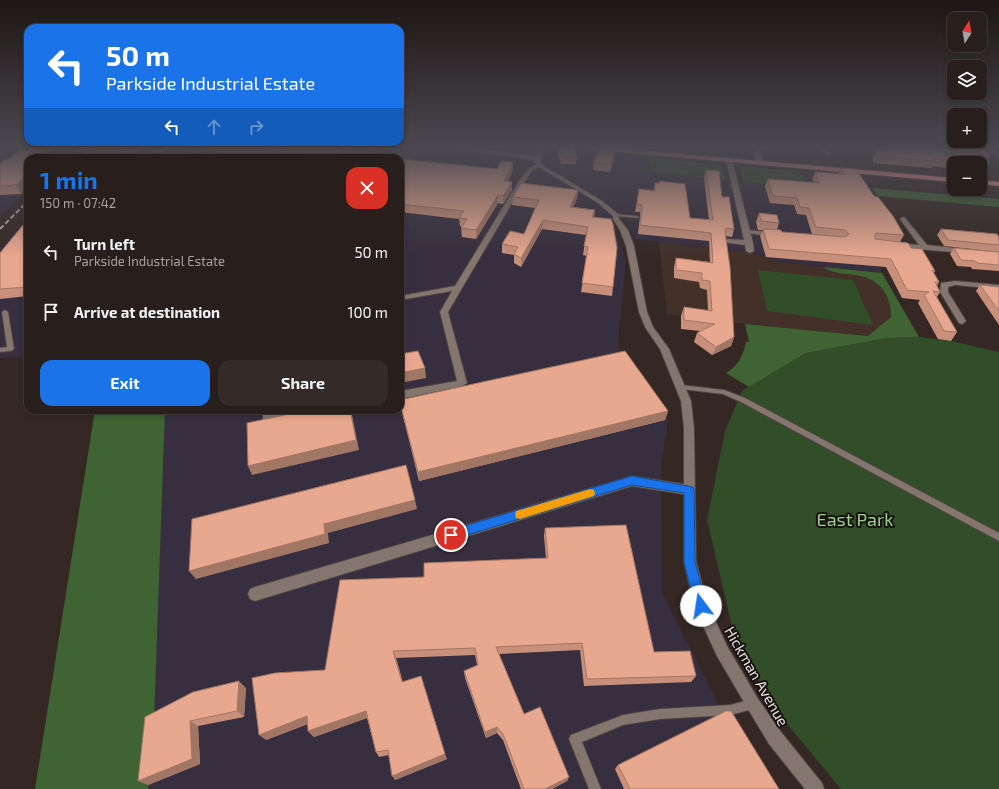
<!DOCTYPE html>
<html lang="en">
<head>
<meta charset="utf-8">
<style>
  :root { --surface:#281e1b; --page:#342b28; --text:#f1f3f6; --muted:#a5a2a3; --line:#443c3a; --accent:#1a73e8 }
  body { margin:0; font-family:"Exo 2",sans-serif; background:var(--page); color:var(--text); height:100vh; display:flex; flex-direction:column; font-size:15px; white-space:nowrap }
  * { box-sizing:border-box; margin:0 }
  p { font-size:13px; color:var(--muted) }
  .icon { flex:none; width:22px; height:22px; fill:none; stroke:currentColor; stroke-width:2; stroke-linecap:round; stroke-linejoin:round }
  .map { position:relative; flex:1; overflow:hidden }
  .sheet { position:absolute; left:24px; top:154px; width:380px; height:260px; display:flex; flex-direction:column; background:var(--surface); border-radius:12px; box-shadow:0 2px 6px #0003,0 0 0 1px var(--line) }
  .sheet>* { flex:none }
  .banner { position:absolute; left:24px; top:24px; width:380px; height:122px; border-radius:12px; box-shadow:0 2px 6px #0003,0 0 0 1px var(--line); background:#1a73e8; color:#fff; overflow:hidden }
  .needle { width:26px; rotate:11deg }
  .tools { position:absolute; left:947px; top:12px; display:grid; gap:8px }
  .tools a { display:grid; place-items:center; width:40px; height:40px; border-radius:8px; background:var(--surface); box-shadow:0 2px 6px #0003,0 0 0 1px var(--line); font-size:20px }
  .pin { position:absolute; display:grid; place-items:center; width:34px; height:34px; color:#fff; margin:-17px; border:2px solid #fff; border-radius:50%; box-shadow:0 1px 4px #0007 }
  .me { position:absolute; width:44px; margin:-22px; rotate:346deg; stroke-linejoin:round; filter:drop-shadow(0 0 3px #0008) }
  .turn { display:flex; align-items:center; gap:14px; height:84px; padding:0 16px; font-size:18px }
  .turn .icon { width:52px; height:52px; stroke-width:2.5 }
  .turn b { display:block; font-size:28px; line-height:34px }
  .lanes { display:flex; align-items:center; height:38px; padding:0 16px; background:#0003; justify-content:center; gap:20px; direction:ltr }
  .lanes .off { opacity:.35 }
  .round { display:grid; place-items:center; flex:none; width:42px; height:42px; border-radius:12px; background:var(--page) }
  .headline { display:flex; align-items:center; justify-content:space-between; height:68px; padding:0 16px }
  h1 { font-size:24px; font-weight:700; line-height:30px; color:var(--accent) }
  .primary-button { display:flex; gap:8px; margin-top:auto; padding:8px 16px }
  .primary-button a { flex:1; height:46px; border-radius:12px; background:var(--accent); color:#fff; font-size:16px; font-weight:700; line-height:46px; text-align:center }
  .primary-button a+a { background:var(--page); color:var(--text) }
  ul { padding:0; list-style:none }
  li { display:flex; align-items:center; gap:12px; height:60px; padding:0 16px }
  li div { flex:1 }
  li b { display:block; font-size:15px }
  li em { font-style:normal }
  .map>svg:first-child { display:block }
</style>
</head>
<body>
<div class="map">
<svg width="999" height="789" viewBox="0 0 999 789">
  <rect width="100%" height="100%" fill="#352824"/>
  <path fill="#433029" d="M659,242L758,254L779,262L882,273L919,337L868,336L745,324L667,314Z"/>
  <path fill="#372f3f" d="M0,147H188L187,158H77L80,154H67L58,158H28V190L0,215Z
    M208,147H559L649,157L650,172L808,189L799,171L835,173L882,273L779,262L758,254L636,239L624,220L609,221L617,236L626,260L618,341L623,360L668,421L661,464L662,593L724,715L769,789H148L154,722L165,410H400V158H206Z
    M28,219V357L0,358V248Z"/>
  <path fill="#324e29" d="M649,157L719,165L722,167L727,180L650,172Z
    M738,166L799,171L809,189L743,182Z
    M758,270L853,280L873,325L767,311Z
    M919,337L951,341L999,352V789H841L769,702L732,626L707,520L725,431L742,391L806,353L887,338Z"/>
  <path fill="#3f6333" d="M188,147H208L206,158H187Z
    M872,188L999,199V207L878,196Z
    M823,267L882,273L919,337L887,338L806,353L749,387L726,373C738,366 743,356 746,342H749L745,324L868,336L891,317C891,297 882,281 861,276C848,273 834,275 823,267Z
    M95,410H165L154,722L148,789H35Z"/>
  <g fill="none" stroke-linecap="round" stroke-linejoin="round">
    <g stroke="#4d433f" stroke-width="2">
      <path id="lane" d="M166,147H170C155,159 133,158 115,158L114,157L116,156L150,154Z
        M375,153L392,154L394,155L392,156L376,155H375Z
        M614,214L637,216L639,217L637,218L616,216H614Z
        M746,230L770,232L773,234L770,236L744,233L743,232Z
        M5,310L8,312L14,349L11,351L0,352V348L7,347L2,312Z
        M679,385H681L724,390L745,398L999,533V541L741,402L723,394L681,389L678,387Z
        M753,699L757,700L758,704L757,708L730,715L660,719L623,725L582,742L601,789H589L569,739L571,735L623,715L660,709L730,705Z"/>
    </g>
    <g stroke="#4d433f" stroke-width="2">
      <path id="street" d="M382,147H388L375,158H368L371,155L332,152L329,150L332,148L375,152Z
        M457,147H470L539,157L542,159L539,161L460,149Z
        M642,147H648L646,154L641,153Z
        M761,147H768L760,152L763,162L760,164L757,162L754,151Z
        M816,147H825L832,154L827,155Z
        M982,147H989L999,153V157Z
        M729,158L732,160L753,243L754,251L750,253L746,251L745,245L728,243L724,241L728,239L744,240L726,160Z
        M537,164L542,165L532,171L525,181L448,312L467,383L462,386L400,399V391L457,381L440,312L452,291L400,300V296L455,286L519,181L528,169Z
        M903,217L905,218L927,245L964,249L968,251L964,253L894,247V243H897L919,245L900,219Z
        M955,281L999,285V289L955,285L948,287V292L966,321L962,324L959,323L940,292L941,283Z
        M263,410H273V415L280,413L284,414L285,417L284,420C278,422 270,425 264,423L263,420Z
        M632,476L689,485L693,487L695,490L693,493L689,495L632,486L255,601L250,599L248,594L250,589L255,587Z"/>
    </g>
    <g stroke="#4d433f" stroke-width="2">
      <path id="secondary" d="M539,147H545L540,162L541,164L602,201L618,214L619,219L628,230L634,246L647,312L653,327L669,349L691,401L694,428L696,562L708,605L727,646L758,699L781,732L822,783L824,789H805L769,744L748,709L717,656L694,606L684,562V428L681,401L660,349L645,327L639,312L626,246L620,230L613,219V216L598,203L537,166L534,162Z"/>
    </g>
    <g stroke="#4d433f" stroke-width="2">
      <path id="highway" d="M581,147H604L954,178V182L584,149Z
        M980,180L999,182V186L980,184Z"/>
    </g>
    <use href="#lane" fill="#84756f" fill-rule="evenodd"/>
    <use href="#street" fill="#84756f" fill-rule="evenodd"/>
    <use href="#secondary" fill="#84756f" fill-rule="evenodd"/>
    <use href="#highway" fill="#f7978f" fill-rule="evenodd"/>
    <path stroke="#b8adaa" stroke-width="2" stroke-dasharray="5 2.5" stroke-linecap="butt" d="M71,158L82,147
      M0,229L28,201"/>
  </g>
  <path fill="#c8907b" d="M80,147H142L133,155H123L125,157L180,158H79L84,151H82Z
    M214,147H354L352,148H345L346,154L343,158H271L216,152Z
    M362,147H377L375,149Z
    M558,147H573L577,156L576,164H561L558,154Z
    M907,147H979L991,154L987,160L990,162L986,169H980V163H954V169L932,166V168L873,163V157L877,150L909,148Z
    M48,148L52,155L50,158H28V187L21,194L0,195V163L4,160H8L18,151L23,149Z
    M615,151L614,158L610,172L593,170L594,162Z
    M400,159L497,169L513,162V170L508,181L512,182V190L503,204L498,203L476,239L462,237L461,228L462,227L460,226L459,219L400,212Z
    M840,168L874,196L904,235L900,242L911,248L935,271L934,273L939,282L937,286L940,292L937,297L957,332L951,341L938,339L918,303L920,300L902,298L886,267L766,257L760,236L763,230H758L756,222L759,213L779,223L777,230L782,232L812,234L806,215L797,214L794,205L770,203L765,186L768,179L814,183L812,179L815,172L838,174Z
    M706,170L722,197L734,229L732,237L726,236L734,337L731,346L712,355L694,342L697,333L700,331L681,329V316L684,307L708,311L707,290L700,288L699,282L674,278V267L676,258L710,262L709,241L638,234L640,216V212H635L639,189L654,190L655,183H659V181L690,218L709,220L704,178Z
    M578,190L577,198L573,207L595,210L594,217L613,287L612,296L581,292L587,256L583,255L586,235L542,229L521,267L514,263V255L502,253V244L524,234L535,208L512,205L513,197Z
    M28,219V296L0,299V253Z
    M941,229L999,237V252L944,246L937,235Z
    M954,248L999,252V271L972,269L971,267L957,266L950,254Z
    M980,285L999,287V325L976,291Z
    M400,404L668,411L665,420L419,481Z
    M200,410H222L201,413Z
    M545,528L654,652L696,676L691,682L584,686L580,650L499,654L524,714L569,777L567,781L552,789H521L503,740L497,733L486,738L465,678L464,671L477,665L475,655L396,658L403,682L447,759L395,780L389,755L379,757L376,752L367,718L314,737L308,731V724L266,740L325,670L424,577L546,559L544,536Z
    M246,688L244,717L198,726L200,764L148,785L145,717Z
    M618,765L779,789H624L615,769Z"/>
  <path fill="#a27664" d="M129,147H142L133,155Z
    M345,147L346,154L343,158H335L334,157Z
    M48,148L52,155L50,158H37Z
    M92,148L96,156L93,158L88,150Z
    M615,151L614,158L610,172L611,164Z
    M122,152L125,158H115Z
    M179,154L180,158H176Z
    M513,162V170L504,189V181Z
    M28,174V187L21,194L16,185Z
    M512,182V190L503,204V196Z
    M578,190L577,198L570,215V207Z
    M498,195V203L476,239V230Z
    M543,220L542,229L521,267V258Z
    M734,337L731,346L712,355L716,347Z
    M425,368L426,378L400,383V373Z
    M350,410H351L359,450L252,475L248,466Z
    M668,411L665,420L419,481L418,472Z
    M415,500L417,509L328,533L329,543L196,579L189,571L324,524Z
    M393,651L396,658L404,688L402,682Z
    M239,681L246,688L244,717L237,711Z
    M366,711L369,717L314,737L308,731Z
    M307,716L312,722L266,740L259,735Z
    M190,721L198,726L200,764L148,785L138,781Z
    M497,727V733L486,738L485,732Z
    M445,754L447,759L395,780L392,776Z
    M569,777L567,781L552,789H545Z"/>
  <path fill="#e8a88f" stroke="#a27664" d="M88,147H126L92,148L88,150L90,152H122L115,158L179,154L176,158H79Z
    M237,147H345L334,157H332L331,158H310L314,155Z
    M559,147H573L577,156H562Z
    M919,147H935L950,157L957,156V154L946,147H979L991,154H978L990,162L972,163L934,159L936,161L877,156V150Z
    M48,148L37,158H28V166L26,167H28V174L16,185L0,186V163L4,160H8L18,151L23,149Z
    M599,149L615,151L611,164L594,162Z
    M369,156L389,158H367Z
    M400,159L497,169L501,161L513,162L504,181L512,182L503,196L498,195L476,230L461,228L467,219L459,218L464,211L400,204Z
    M840,168L856,169L874,196L878,197L893,216L904,235L876,233L875,234V239L908,243L911,248L922,249L935,271L932,270L939,282H935L940,292L933,291L957,332L944,331L924,295L929,292L907,290L891,259L769,249L763,229L781,230L782,232L845,237L849,234L845,230L816,227L809,208L800,207L797,198L773,196L768,179L820,183L815,172L844,174Z
    M706,170L719,171L722,197H729L734,229L726,228L725,232L730,267L734,337L716,347L697,333L715,324L684,320V307L712,311L710,281L702,280V273L676,270V258L713,263L711,233L640,225L642,208L641,204H637L639,189L655,191V183H660L659,181L685,184L690,218L713,220Z
    M521,183L578,190L570,207L595,210L592,217L611,219L613,224L617,248L613,287L582,283L588,247L584,246L588,227L543,220L521,258L514,254L518,247L502,244L510,231L524,234L539,200L513,197Z
    M759,213L777,215L779,223L761,221Z
    M28,219V287L0,289V253Z
    M941,229L997,234L999,237V245L948,240Z
    M954,248L999,252V265L977,263L975,261L961,260Z
    M980,285L999,287V311Z
    M418,351L425,368L400,373V354Z
    M625,351L668,411L418,472L400,403V400Z
    M309,410H350L356,440L248,466L247,423Z
    M406,465L415,500L324,524L325,534L189,571L192,519Z
    M626,525L654,652L690,651L696,676L587,679L582,643L496,647L524,714L540,707L569,777L545,789H524L503,734L497,727L485,732L464,671L478,665L475,648L393,651L402,682L421,676L445,754L392,776L388,750L376,752L366,711L308,731L307,716L259,735L252,678L275,673L325,670L340,580L424,577V563L548,558L545,528Z
    M239,681L237,711L190,721L192,759L138,781L145,717L193,692Z
    M726,711H731L779,789H630L618,765Z"/>
  <linearGradient id="sky" x2="0" y2="1"><stop stop-color="#1d1614"/><stop offset="0.57" stop-color="#4b4850"/><stop offset="1" stop-color="#4b4850" stop-opacity="0"/></linearGradient>
  <rect width="999" height="257" fill="url(#sky)"/>
  <path fill="#1a73e8" stroke="#114b97" d="M632,476L693,487L694,490L695,562L707,606L705,610L701,612L696,610L684,562V493L632,485L451,540L447,539L445,535L447,532L451,530Z"/>
  <path fill="#f59e0b" d="M590,489L594,490L595,493L594,496L520,519L516,518L515,514L516,511L520,510Z"/>
  <g text-anchor="middle" dominant-baseline="central" stroke-width="4" stroke-linejoin="round" paint-order="stroke">
    <g font-size="15" fill="#e9e0dd" stroke="#181311">
      <text transform="translate(757 676) rotate(60)">Hickman Avenue</text>
    </g>
    <g font-size="18" fill="#9ad189" stroke="#181311">
      <text x="855" y="519">East Park</text>
    </g>
  </g>
</svg>
<div class="tools">
<a><svg class="needle" viewBox="-14 -14 28 28"><path d="M0-13l5 13h-10z" fill="#e53935"/><path d="M0 13l5-13h-10z" fill="#a5a2a3"/></svg></a>
<a><svg class="icon" aria-label="layers" viewBox="0 0 24 24"><path d="M12 4l9 5-9 5-9-5zM3 14l9 5 9-5"/></svg></a>
<a>+</a>
<a>−</a>
</div>
<div class="pin" style="left:451px;top:535px;background:#d93025"><svg class="icon" aria-label="arrive" viewBox="0 0 24 24"><path d="M6 21V4h12l-3 4 3 4H6"/></svg></div>
<svg class="me" style="left:701px;top:606px" viewBox="-20 -20 40 40"><circle r="19" fill="#fff"/><path d="M0-13L10 11 0 6-10 11z" fill="#1a73e8"/></svg>
<div class="banner">
<div class="turn"><svg class="icon" aria-label="left" viewBox="0 0 24 24"><path d="M17 20v-9H6M10 6l-5 5 5 5"/></svg><div><b>50 m</b>Parkside Industrial Estate</div></div>
<div class="lanes"><svg class="icon" aria-label="left" viewBox="0 0 24 24"><path d="M17 20v-9H6M10 6l-5 5 5 5"/></svg><svg class="icon off" aria-label="ahead" viewBox="0 0 24 24"><path d="M12 20V5M6 11l6-6 6 6"/></svg><svg class="icon off" aria-label="right" viewBox="0 0 24 24"><path d="M7 20v-9h11M14 6l5 5-5 5"/></svg></div>
</div>
<section class="sheet">
<div class="headline"><div><h1>1 min</h1><p>150 m · 07:42</p></div><a class="round" style="background:#d93025;color:#fff"><svg class="icon" aria-label="close" viewBox="0 0 24 24"><path d="M6 6l12 12M18 6L6 18"/></svg></a></div>
<ul>
<li><svg class="icon" aria-label="left" viewBox="0 0 24 24"><path d="M17 20v-9H6M10 6l-5 5 5 5"/></svg><div><b>Turn left</b><p>Parkside Industrial Estate</p></div><em>50 m</em></li>
<li><svg class="icon" aria-label="arrive" viewBox="0 0 24 24"><path d="M6 21V4h12l-3 4 3 4H6"/></svg><div><b>Arrive at destination</b></div><em>100 m</em></li>
</ul>
<div class="primary-button"><a>Exit</a><a>Share</a></div>
</section>
</div>
</body>
</html>
